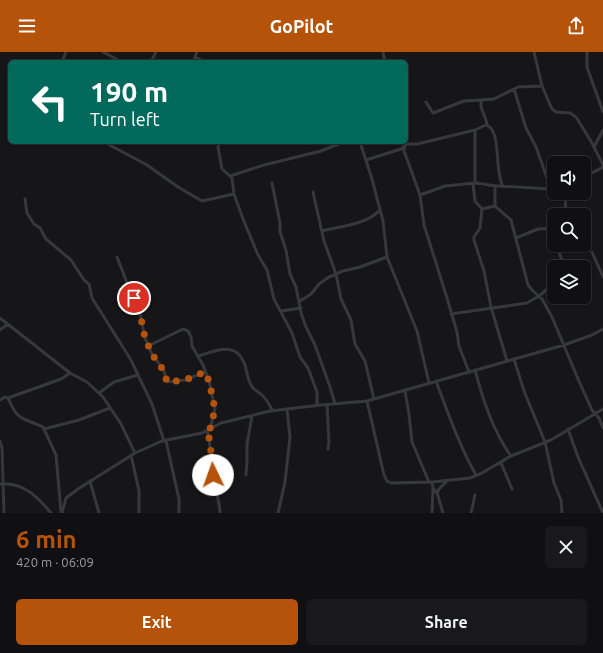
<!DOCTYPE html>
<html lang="en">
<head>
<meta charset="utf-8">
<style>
  :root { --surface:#101012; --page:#19191b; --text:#f1f3f6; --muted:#9c9d9f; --line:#303032; --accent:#b45309 }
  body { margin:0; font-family:Ubuntu,sans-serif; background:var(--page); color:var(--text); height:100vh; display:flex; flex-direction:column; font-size:15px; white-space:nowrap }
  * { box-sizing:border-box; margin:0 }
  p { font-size:13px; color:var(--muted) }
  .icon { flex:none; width:22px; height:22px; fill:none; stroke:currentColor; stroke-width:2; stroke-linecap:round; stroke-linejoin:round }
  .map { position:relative; height:461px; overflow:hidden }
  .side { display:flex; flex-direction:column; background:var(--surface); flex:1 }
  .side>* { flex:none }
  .hud { position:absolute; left:8px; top:8px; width:400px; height:84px; border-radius:6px; box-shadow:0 1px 3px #0004,0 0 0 1px var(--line); background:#00695c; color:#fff; overflow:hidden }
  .fabs { position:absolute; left:547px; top:104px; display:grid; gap:8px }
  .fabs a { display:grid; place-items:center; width:44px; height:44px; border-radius:6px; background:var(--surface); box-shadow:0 1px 3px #0004,0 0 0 1px var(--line); font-size:20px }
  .pin { position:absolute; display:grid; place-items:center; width:34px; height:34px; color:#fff; margin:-17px; border:2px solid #fff; border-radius:50%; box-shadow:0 1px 4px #0007 }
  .me { position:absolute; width:44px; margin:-22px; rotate:357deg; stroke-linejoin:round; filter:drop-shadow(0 0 3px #0008) }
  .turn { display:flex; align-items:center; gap:14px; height:84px; padding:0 16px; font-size:18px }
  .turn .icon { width:52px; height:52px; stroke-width:2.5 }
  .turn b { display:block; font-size:28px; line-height:34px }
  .round { display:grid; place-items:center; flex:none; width:42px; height:42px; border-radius:6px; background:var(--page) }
  .headline { display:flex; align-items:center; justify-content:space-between; height:68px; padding:0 16px }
  h1 { font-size:24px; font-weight:600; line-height:30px; color:var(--accent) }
  .cta { display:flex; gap:8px; margin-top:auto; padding:8px 16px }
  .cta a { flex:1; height:46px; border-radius:6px; background:var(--accent); color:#fff; font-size:16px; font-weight:600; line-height:46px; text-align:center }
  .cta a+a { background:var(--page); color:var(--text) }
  header { display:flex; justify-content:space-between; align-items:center; height:52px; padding:0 16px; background:var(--accent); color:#fff; font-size:18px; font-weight:600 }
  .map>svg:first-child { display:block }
</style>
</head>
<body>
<header><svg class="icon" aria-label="menu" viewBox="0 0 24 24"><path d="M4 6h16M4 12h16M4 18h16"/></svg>GoPilot<svg class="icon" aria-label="share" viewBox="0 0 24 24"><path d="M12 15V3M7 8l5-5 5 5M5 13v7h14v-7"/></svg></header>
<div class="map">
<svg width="603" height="461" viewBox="0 0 603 461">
  <rect width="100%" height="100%" fill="#161618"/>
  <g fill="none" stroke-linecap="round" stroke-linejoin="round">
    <path stroke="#37383d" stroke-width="3" d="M103,0L122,10
      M383,0L385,10
      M534,0L542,34
      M587,0V15L603,60
      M195,5L206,10
      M62,10L66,0
      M151,10L156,0
      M193,10L197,0
      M270,10H271
      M514,37L526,76L536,95L551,137
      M426,50L433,61L464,49L481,48
      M486,73C502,77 494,121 503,134
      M475,78V131C483,131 490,134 497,134C516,135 535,135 554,138
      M104,90L147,113L178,135L202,149L234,142
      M220,90L218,95L222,117L232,126L234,142L243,167L258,203L267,218L274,247L292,281L300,305L308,316L317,340V353
      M360,90L372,127L383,169L387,205L417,279L429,331
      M405,90L404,99L407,107L420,143L424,173L447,246L457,280L459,294L469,320
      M594,95L603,78
      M366,108L401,97L407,92H417L475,78L486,73L487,71L481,55V48L494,47L518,35L542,34L552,57L556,60L570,61L576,65L592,91L603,113
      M230,124L264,113L321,99L344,90
      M584,125L603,115
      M272,131L280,171V180L286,198L290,222L296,235L301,261L306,275L315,293L330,335L335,352
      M473,132L475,149L482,157
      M495,134V154L511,168L528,233L533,239L542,247L552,265L578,327L592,358L599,366L603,376
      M313,140L324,189L336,222L341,247L351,268L355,292L365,309L374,347
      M420,143L445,134L475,131
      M25,147L27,161L34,172L40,176L46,187L71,208L84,228L89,232L92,246L131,308L138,323L152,352L164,389
      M495,154L482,157L480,176L474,185V188L484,219L491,255L507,309
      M565,163L566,141
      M322,179C341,174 366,173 380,158
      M516,186L538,177L554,176
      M556,193L565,215
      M592,200L603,225
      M117,205L129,236L139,257L145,286L152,302L164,319L167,330L185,328L205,320
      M300,249L311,242L319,232L329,225L343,219L360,215L387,205
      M281,259L301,256
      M451,262L527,251L539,244L554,231
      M0,266L70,321L87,330L103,345L121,372L135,401
      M0,278L8,272
      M148,294L183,277L188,279L191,285L192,294L203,313L209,329L215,357L210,377
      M198,304C216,299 236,288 245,313C247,320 248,330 253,336C256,339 260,341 263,344C267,348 270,354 273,359
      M514,307L524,339L545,390L554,431L561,448L562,461
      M475,318C483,348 493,379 511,404
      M436,329C448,361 459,393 476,423
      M405,339L409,362L412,390L429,430
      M99,341L114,330L138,323
      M8,346C18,370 22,365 43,375L56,403L61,460
      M0,348L5,345L8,346L61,327L70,321
      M367,349L384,423L387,429L391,431L432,430L470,426L482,421L511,404L551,388L603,357
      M327,353L329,390L328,397
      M44,377L79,368L110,356
      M568,377L578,405L603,461
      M207,378C212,394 210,411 213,427C215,439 220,449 220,461
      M0,389L2,396L4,461
      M166,389L179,447V461
      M131,403L139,439V461
      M501,411L512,437
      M246,423L247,411V392L252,364
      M90,429L99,461
      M432,430L433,436L437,441L443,461
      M0,432C23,430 38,445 51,461
      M437,441L439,437L447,429
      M62,461L66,446L78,437L135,401L162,389L202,381L221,371L270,359L321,353L367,349L564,293L592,283L603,277
      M278,461L285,430L290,385L287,357
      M432,461L433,436
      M471,461L475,443"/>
  </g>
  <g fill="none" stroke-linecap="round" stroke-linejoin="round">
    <path stroke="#b45309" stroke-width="7" stroke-dasharray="0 12.6" d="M134,246L139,257L145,286L152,302L164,319L167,330L185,328L205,320L209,329L215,357L210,377L207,378L210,390L213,423"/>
  </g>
</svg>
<div class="fabs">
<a><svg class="icon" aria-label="sound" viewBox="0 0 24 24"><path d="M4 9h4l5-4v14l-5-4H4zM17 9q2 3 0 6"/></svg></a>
<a><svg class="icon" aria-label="search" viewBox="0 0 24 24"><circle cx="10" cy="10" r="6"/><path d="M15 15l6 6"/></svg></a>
<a><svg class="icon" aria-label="layers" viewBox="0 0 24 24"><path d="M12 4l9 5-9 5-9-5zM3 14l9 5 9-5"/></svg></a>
</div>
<div class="pin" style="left:134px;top:246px;background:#d93025"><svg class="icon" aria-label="arrive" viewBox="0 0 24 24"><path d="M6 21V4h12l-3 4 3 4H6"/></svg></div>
<svg class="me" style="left:213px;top:423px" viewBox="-20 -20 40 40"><circle r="19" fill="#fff"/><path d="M0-13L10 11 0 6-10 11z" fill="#b45309"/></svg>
<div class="hud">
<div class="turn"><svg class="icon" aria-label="left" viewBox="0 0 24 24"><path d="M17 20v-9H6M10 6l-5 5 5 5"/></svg><div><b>190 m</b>Turn left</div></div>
</div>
</div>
<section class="side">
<div class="headline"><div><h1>6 min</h1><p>420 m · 06:09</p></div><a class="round"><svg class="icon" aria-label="close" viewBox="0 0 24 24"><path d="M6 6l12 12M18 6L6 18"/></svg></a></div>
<div class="cta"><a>Exit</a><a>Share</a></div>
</section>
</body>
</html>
